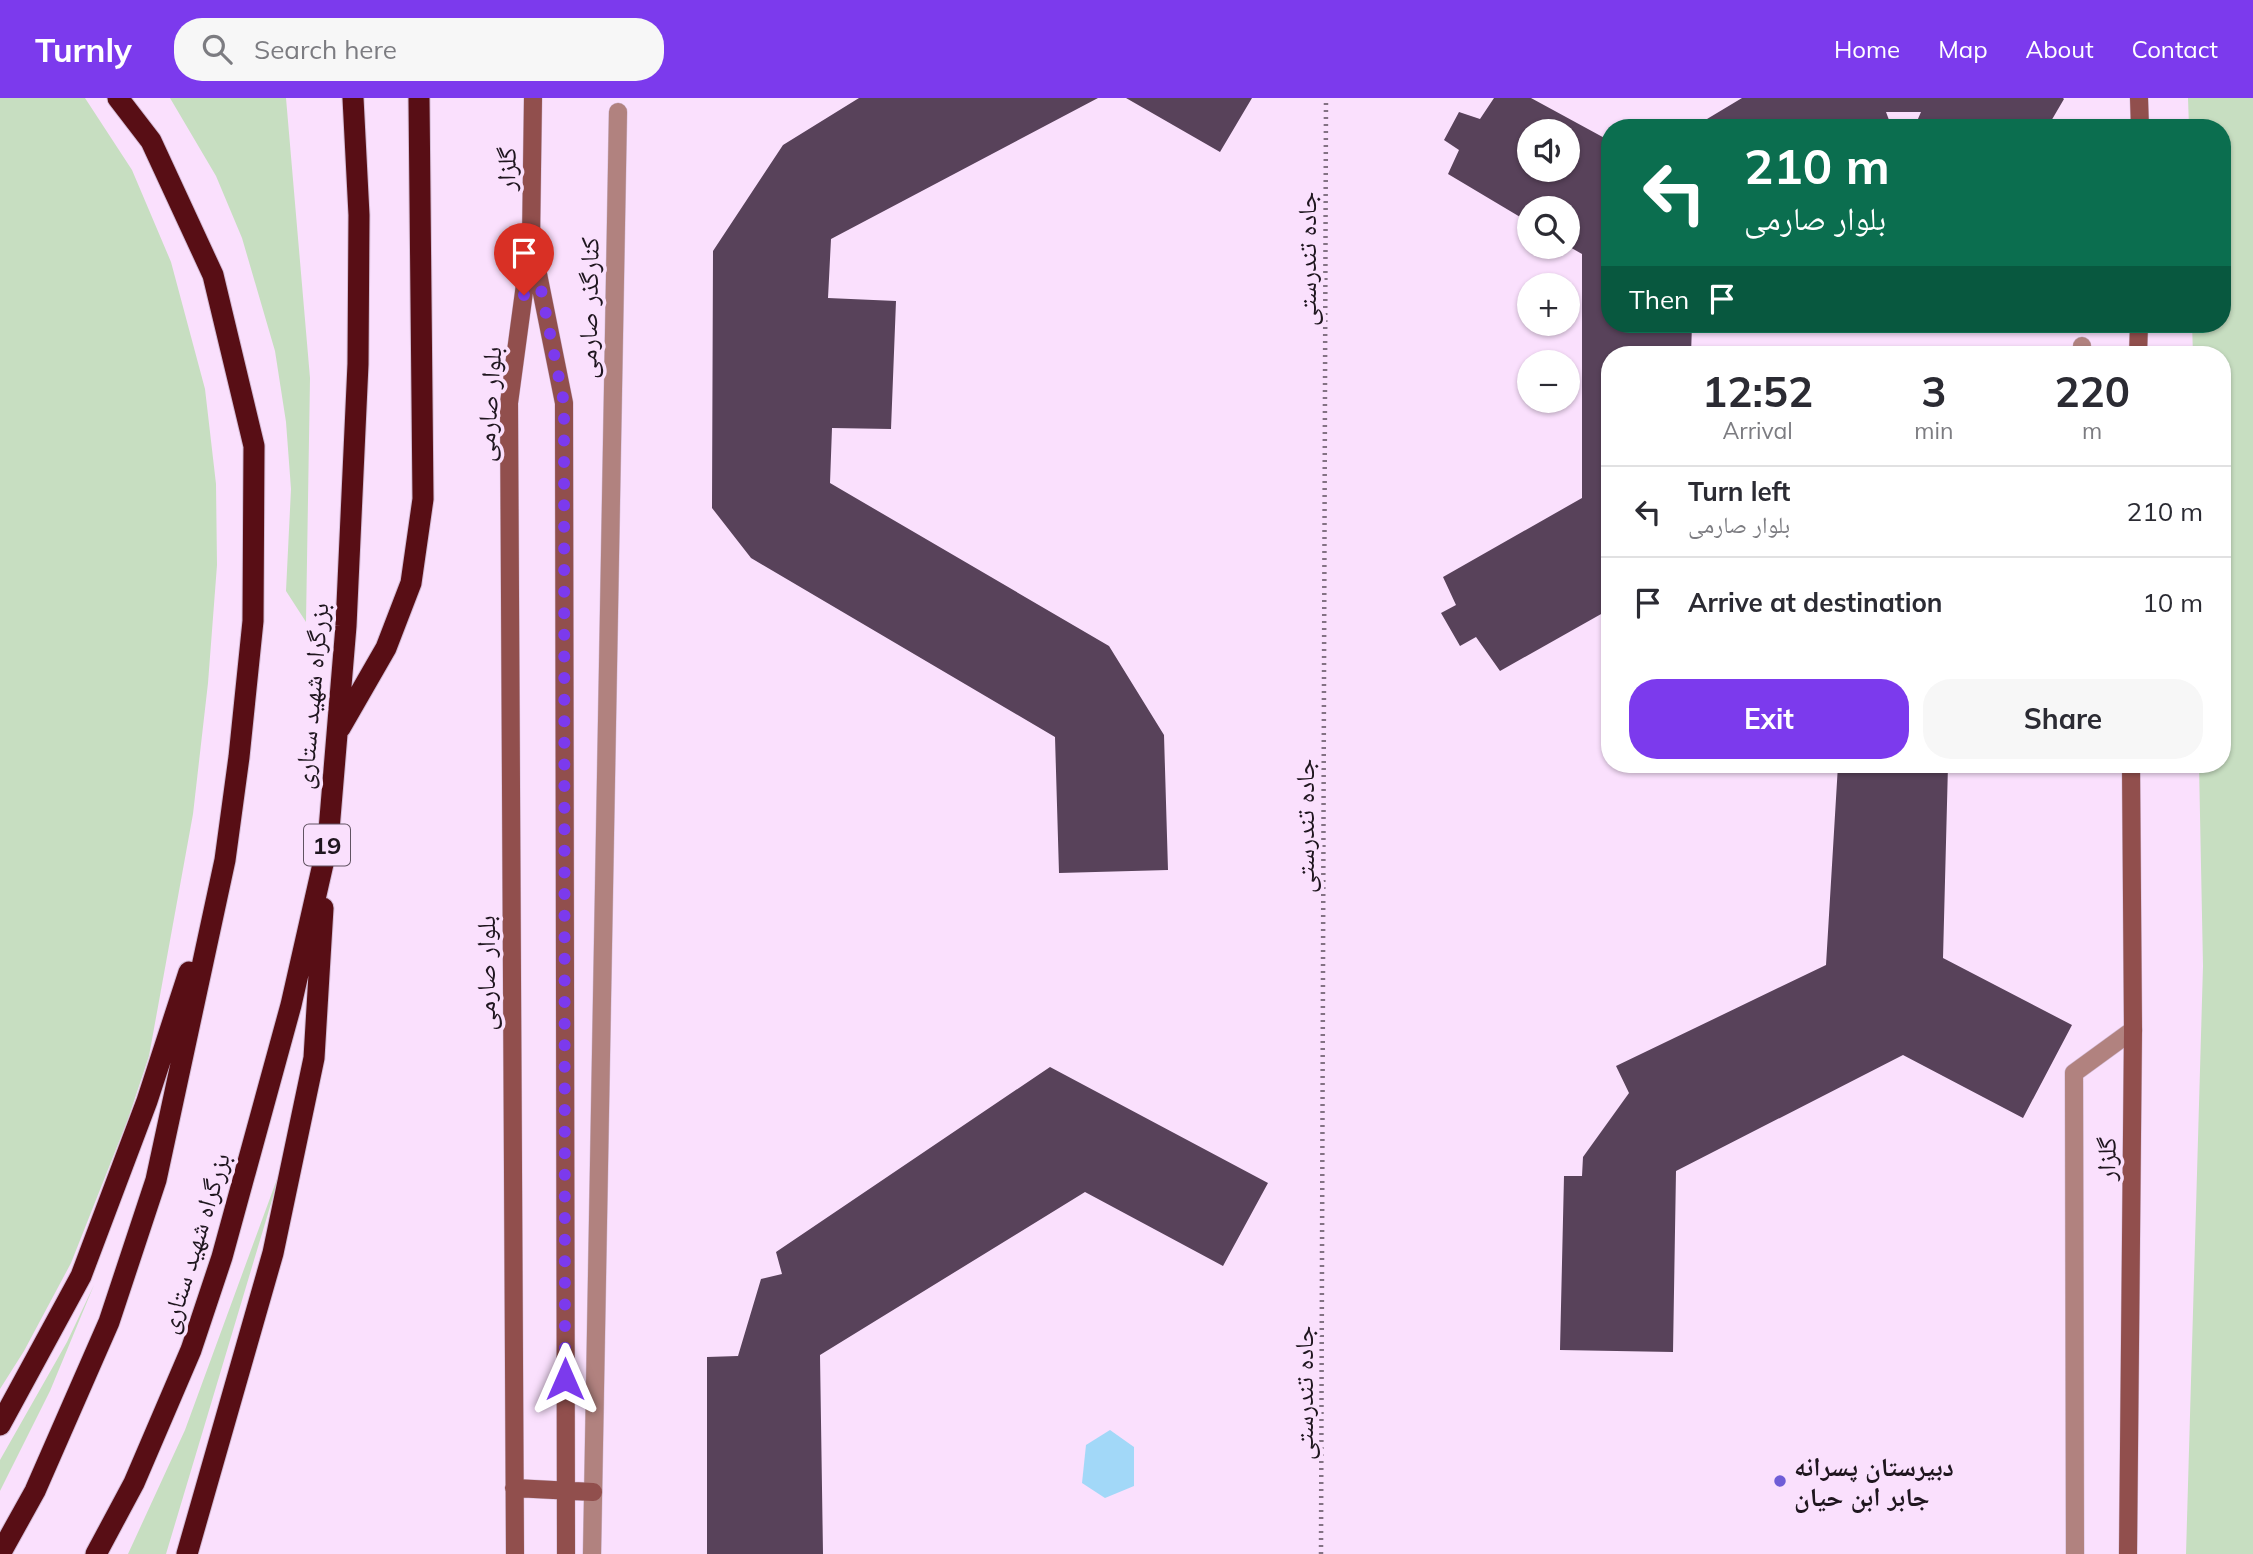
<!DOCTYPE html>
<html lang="en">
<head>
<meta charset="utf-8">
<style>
  :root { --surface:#fff; --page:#f7f7f7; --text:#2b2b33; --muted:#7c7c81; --line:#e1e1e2; --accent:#7c3aed }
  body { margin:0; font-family:Mulish,"Noto Naskh Arabic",sans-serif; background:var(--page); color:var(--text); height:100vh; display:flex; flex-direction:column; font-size:26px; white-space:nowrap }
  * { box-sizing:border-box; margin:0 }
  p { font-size:23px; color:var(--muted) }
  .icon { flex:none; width:38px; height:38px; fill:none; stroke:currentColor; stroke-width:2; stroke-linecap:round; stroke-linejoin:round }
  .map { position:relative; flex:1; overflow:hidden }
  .drawer { position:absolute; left:1601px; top:248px; width:630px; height:427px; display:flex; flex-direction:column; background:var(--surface); border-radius:28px; box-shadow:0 2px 5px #0004 }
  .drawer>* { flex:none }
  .top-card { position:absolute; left:1601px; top:21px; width:630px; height:214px; border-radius:28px; box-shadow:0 2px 5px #0004; background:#0b6e4f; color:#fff; overflow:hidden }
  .controls { position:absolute; left:1517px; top:21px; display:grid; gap:14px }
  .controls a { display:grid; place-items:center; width:63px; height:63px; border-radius:50%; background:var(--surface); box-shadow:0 2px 5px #0004; font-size:35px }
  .pin { position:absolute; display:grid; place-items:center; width:60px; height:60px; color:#fff; margin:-72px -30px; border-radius:50% 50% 50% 0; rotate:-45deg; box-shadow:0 0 7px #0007 }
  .pin .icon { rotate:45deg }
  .me { position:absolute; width:77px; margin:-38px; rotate:0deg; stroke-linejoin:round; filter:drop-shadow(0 0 5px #0008) }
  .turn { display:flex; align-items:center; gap:24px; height:147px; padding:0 28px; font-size:32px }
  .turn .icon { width:91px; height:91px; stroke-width:2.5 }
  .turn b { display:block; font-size:49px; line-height:60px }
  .then { display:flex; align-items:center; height:66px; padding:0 28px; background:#0003; gap:14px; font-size:26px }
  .eta { display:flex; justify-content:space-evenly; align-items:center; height:119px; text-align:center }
  .eta b { font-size:42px; font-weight:700; line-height:49px }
  .button { display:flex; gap:14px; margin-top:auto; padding:14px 28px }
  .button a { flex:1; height:80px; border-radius:28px; background:var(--accent); color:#fff; font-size:28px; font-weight:700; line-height:80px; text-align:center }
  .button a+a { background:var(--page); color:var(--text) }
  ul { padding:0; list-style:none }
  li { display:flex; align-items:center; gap:21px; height:91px; padding:0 28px; border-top:2px solid var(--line) }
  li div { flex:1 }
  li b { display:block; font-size:26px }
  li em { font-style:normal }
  header { display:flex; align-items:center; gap:42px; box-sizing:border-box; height:98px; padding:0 35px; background:var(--accent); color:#fff }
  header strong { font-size:33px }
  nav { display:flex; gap:38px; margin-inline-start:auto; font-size:24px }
  .search { width:490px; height:63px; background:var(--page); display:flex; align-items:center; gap:18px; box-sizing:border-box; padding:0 24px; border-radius:28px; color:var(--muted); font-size:26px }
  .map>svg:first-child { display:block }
</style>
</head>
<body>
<header>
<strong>Turnly</strong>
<div class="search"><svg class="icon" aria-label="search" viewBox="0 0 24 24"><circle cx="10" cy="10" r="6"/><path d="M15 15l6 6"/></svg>Search here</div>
<nav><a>Home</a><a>Map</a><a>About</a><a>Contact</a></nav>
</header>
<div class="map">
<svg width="2253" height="1456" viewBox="0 0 2253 1456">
  <rect width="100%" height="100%" fill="#fae0fd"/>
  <path fill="#c7dec1" d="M0,0H85L132,72L171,164L205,291L216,386L217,467L208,585L193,716L149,958L128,1021L71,1165L24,1253L0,1291Z
    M170,0H286L310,280L306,524L286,493L291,391L286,324L275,253L242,140L216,78Z
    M2188,0H2253V1456H2186L2203,868L2199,667H2222V257H2193L2192,226H2222V30H2189Z
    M284,1062L166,1456H128L185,1332Z
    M94,1187L50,1293L0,1393V1362L67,1244Z"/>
  <path fill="#a2d8f8" d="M1110,1332L1134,1349V1388L1105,1400L1082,1385L1086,1347Z"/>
  <path fill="#58425a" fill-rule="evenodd" d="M859,0H1098L831,141L828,200L896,203L891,331L832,330L830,385L1109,548L1164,637L1168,772L1059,775L1055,639L751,460L712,410L713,153L783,47Z
    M1126,0H1252L1220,54Z
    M1494,0H1531L1610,43V226H1692L1691,257H1610V511L1500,573L1476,539L1460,548L1441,515L1456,507L1443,479L1582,400V156L1568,148V110H1530V125L1448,76L1459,52L1444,42L1459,14L1480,21ZM1530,33H1568V72H1530Z
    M1742,0H2063L2064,1L2047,30H1914L1921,14H1886L1892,30H1692Z
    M1838,667H1948L1943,860L2072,927L2023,1020L1903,957L1676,1073L1673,1254L1560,1252L1564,1078H1582L1583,1059L1629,995L1616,968L1826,867Z
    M1050,969L1268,1085L1223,1168L1085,1094L820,1257L823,1456H707V1259L738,1258L761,1181L782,1176L776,1154Z"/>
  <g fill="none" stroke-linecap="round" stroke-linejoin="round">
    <g stroke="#d3bcd5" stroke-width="19">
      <path id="street" d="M2082,257V248
        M592,1456L618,14
        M2075,1456L2074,975L2133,932"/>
    </g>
    <g stroke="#d3bcd5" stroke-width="19">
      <path id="secondary" d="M2139,0L2140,30
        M534,156L564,305L566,1456
        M2138,257L2139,226
        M514,1390L593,1394
        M515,1456L509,305L531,142L533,0
        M2128,1456L2133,932L2131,667"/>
    </g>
    <g stroke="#d3bcd5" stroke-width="23">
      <path id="highway" d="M340,630L386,550L411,485L423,401L419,0
        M0,1327L81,1178L147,1003L189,874
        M0,1456L35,1393L109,1224L156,1082L225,762L239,659L253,523L254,348L213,177L151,43L118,0
        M96,1456L134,1385L191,1252L222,1159L291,907L328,744L346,528L358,266L359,117L353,0
        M187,1456L273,1155L314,960L323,810"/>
    </g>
    <path stroke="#837284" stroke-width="4.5" stroke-dasharray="2 5" stroke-linecap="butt" d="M1321,1456L1326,0"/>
    <use href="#street" stroke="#b1827f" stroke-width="18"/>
    <use href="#secondary" stroke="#914f4d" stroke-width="18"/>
    <use href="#highway" stroke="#580e15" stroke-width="21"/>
  </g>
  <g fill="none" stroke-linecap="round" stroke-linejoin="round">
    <path stroke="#7c3aed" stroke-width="12" stroke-dasharray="0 21.6" d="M524,197L531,142L564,305L565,1281"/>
  </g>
  <circle fill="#6f5dd7" stroke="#fae0fd" stroke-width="2.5" cx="1780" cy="1383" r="7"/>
  <g text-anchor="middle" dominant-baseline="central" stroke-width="7" stroke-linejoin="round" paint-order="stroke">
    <rect fill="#fae0fd" stroke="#615362" stroke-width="2" x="304" y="726.5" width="46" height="41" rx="5"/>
    <g font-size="24" font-weight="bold" fill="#1f161f">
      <text x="327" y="747">19</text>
    </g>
    <g font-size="26" fill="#1f161f" stroke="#fae0fd">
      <text transform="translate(506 71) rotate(-89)">گلزار</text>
      <text transform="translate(1306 161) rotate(-90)">جاده تندرستی</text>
      <text transform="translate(588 210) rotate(-89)">کنارگذر صارمی</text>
      <text transform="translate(488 306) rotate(-86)">بلوار صارمی</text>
      <text transform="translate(311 598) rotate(-85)">بزرگراه شهید ستاری</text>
      <text transform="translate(1304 728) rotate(-90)">جاده تندرستی</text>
      <text transform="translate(485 875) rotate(-90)">بلوار صارمی</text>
      <text transform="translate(2106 1061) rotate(-89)">گلزار</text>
      <text transform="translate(194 1145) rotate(-73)">بزرگراه شهید ستاری</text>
      <text transform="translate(1303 1295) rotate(-90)">جاده تندرستی</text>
    </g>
    <g font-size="26" font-weight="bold" fill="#1f161f" stroke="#fae0fd" text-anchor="start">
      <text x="1794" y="1368">دبیرستان پسرانه<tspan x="1794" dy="30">جابر ابن حیان</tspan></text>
    </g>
  </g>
</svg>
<div class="controls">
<a><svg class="icon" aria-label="sound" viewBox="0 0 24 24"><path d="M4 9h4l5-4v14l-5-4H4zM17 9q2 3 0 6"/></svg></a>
<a><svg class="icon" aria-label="search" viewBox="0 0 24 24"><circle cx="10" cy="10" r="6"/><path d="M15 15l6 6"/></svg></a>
<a>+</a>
<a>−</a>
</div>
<div class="pin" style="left:524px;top:197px;background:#d93025"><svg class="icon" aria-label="arrive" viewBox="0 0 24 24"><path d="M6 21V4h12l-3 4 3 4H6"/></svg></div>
<svg class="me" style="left:565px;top:1281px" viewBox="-20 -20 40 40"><path d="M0-17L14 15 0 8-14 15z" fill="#7c3aed" stroke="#fff" stroke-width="4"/></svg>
<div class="top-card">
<div class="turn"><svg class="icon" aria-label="left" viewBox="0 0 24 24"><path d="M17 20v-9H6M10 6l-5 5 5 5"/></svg><div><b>210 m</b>بلوار صارمی</div></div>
<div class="then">Then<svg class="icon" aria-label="arrive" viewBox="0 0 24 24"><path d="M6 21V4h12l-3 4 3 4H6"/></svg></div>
</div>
<section class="drawer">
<div class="eta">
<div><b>12:52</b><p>Arrival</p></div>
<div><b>3</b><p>min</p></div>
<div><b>220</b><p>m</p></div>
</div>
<ul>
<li><svg class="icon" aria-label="left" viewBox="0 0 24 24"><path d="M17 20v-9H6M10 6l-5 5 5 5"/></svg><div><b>Turn left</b><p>بلوار صارمی</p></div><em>210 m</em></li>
<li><svg class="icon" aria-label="arrive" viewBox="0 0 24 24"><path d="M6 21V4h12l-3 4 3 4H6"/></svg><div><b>Arrive at destination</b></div><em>10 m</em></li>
</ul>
<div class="button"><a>Exit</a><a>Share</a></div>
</section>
</div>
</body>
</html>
